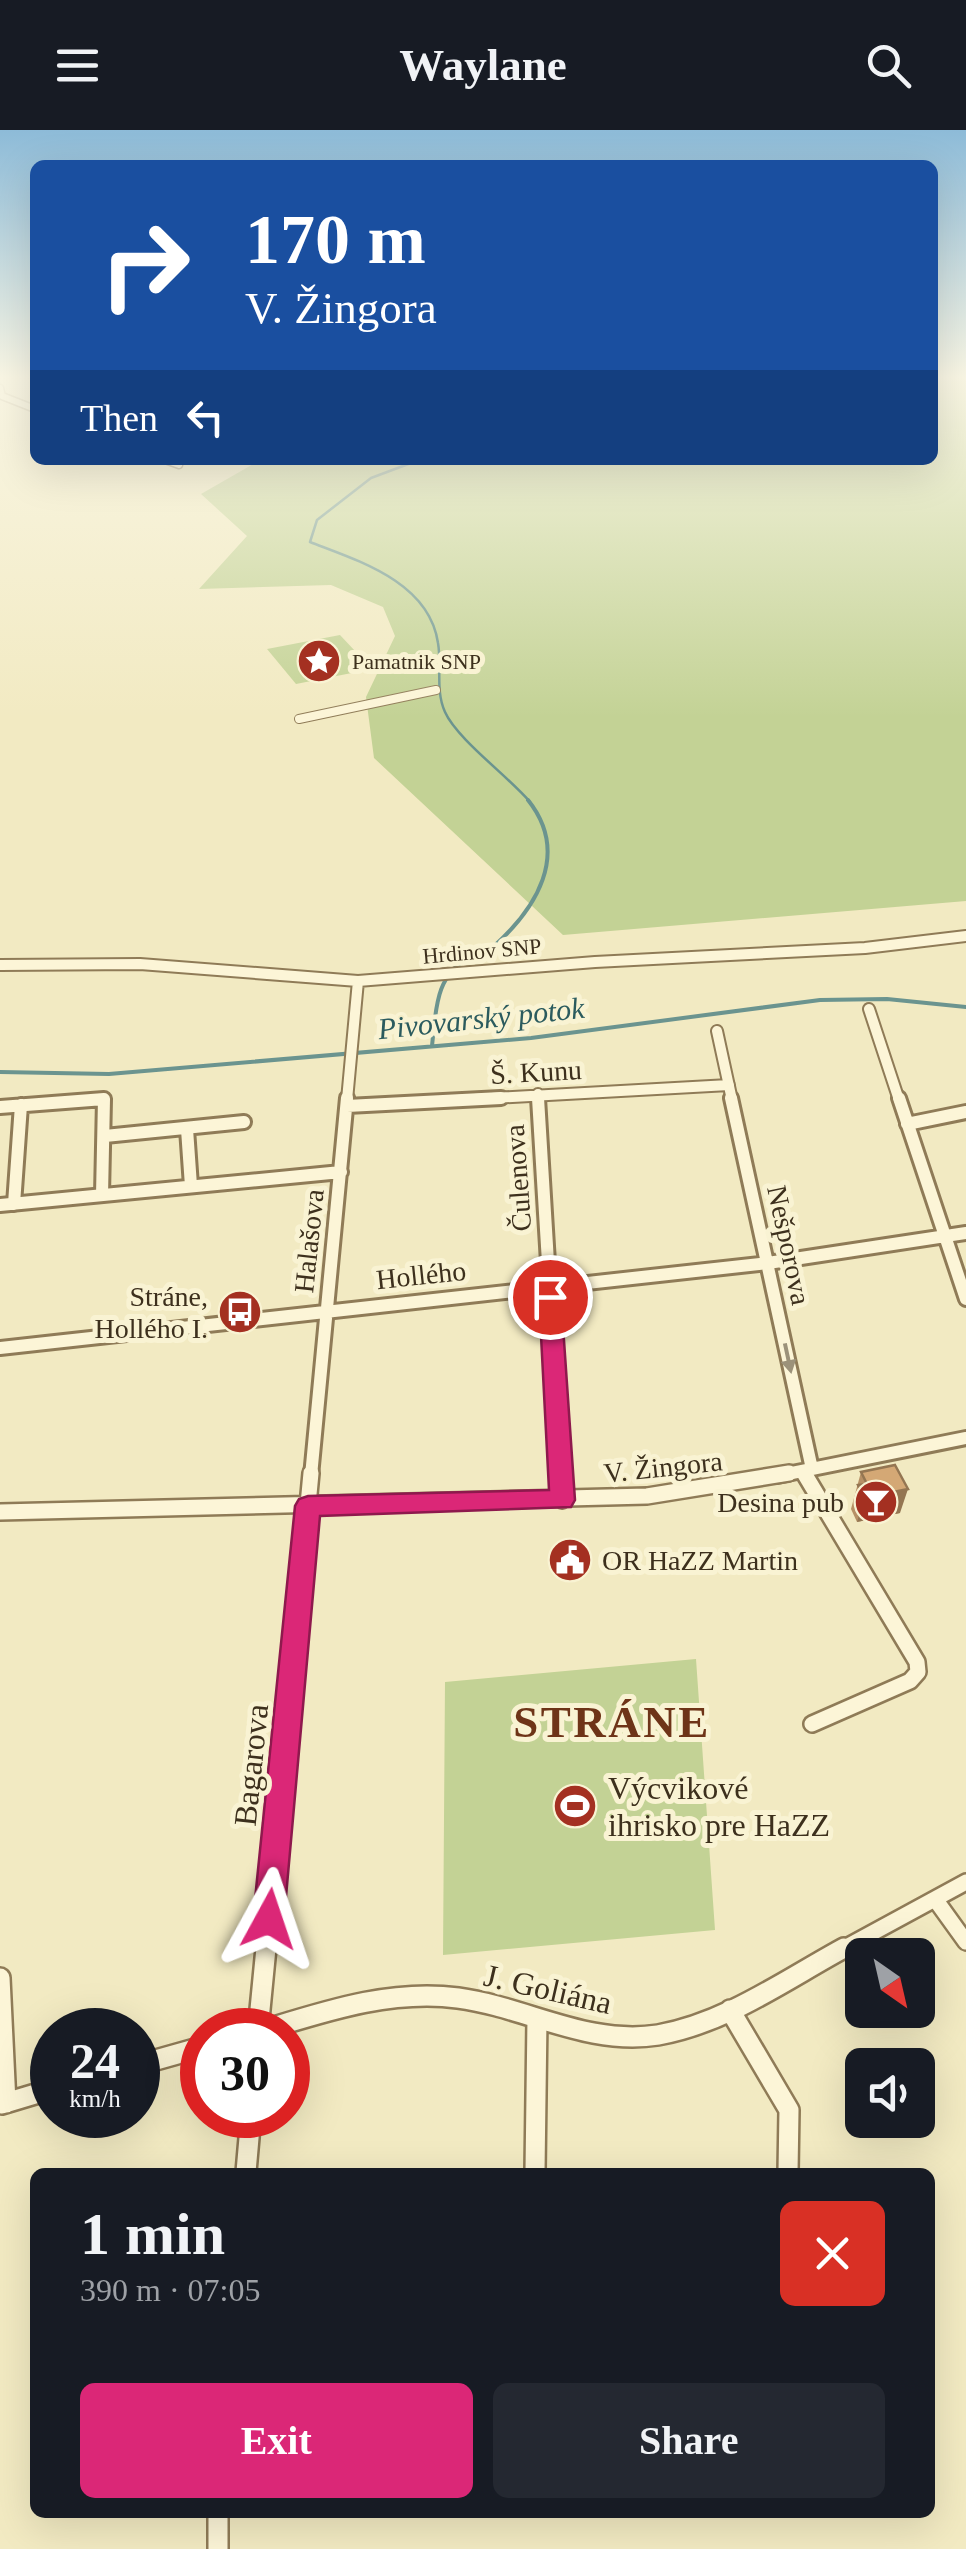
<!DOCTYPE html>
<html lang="en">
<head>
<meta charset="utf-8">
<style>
  :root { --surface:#171b24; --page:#242831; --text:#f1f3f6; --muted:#9ea1a6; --accent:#db2777 }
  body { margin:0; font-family:"Times New Roman",serif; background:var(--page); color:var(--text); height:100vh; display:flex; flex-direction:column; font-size:38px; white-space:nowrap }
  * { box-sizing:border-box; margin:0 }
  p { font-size:32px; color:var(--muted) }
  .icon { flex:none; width:55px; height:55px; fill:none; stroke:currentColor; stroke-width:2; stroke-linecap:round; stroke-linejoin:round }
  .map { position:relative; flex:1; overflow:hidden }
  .panel { position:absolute; left:30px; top:2038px; width:905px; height:350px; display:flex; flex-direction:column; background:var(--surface); border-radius:15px; box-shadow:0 10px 40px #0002 }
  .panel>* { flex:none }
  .banner { position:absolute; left:30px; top:30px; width:908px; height:305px; border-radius:15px; box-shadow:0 10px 40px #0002; background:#1a4fa0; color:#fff; overflow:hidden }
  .needle { width:65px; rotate:146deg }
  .tools { position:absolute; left:845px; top:1808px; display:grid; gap:20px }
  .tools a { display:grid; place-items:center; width:90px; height:90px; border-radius:15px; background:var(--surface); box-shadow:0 10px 40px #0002; font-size:50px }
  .speed { position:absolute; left:30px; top:1878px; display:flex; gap:20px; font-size:50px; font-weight:700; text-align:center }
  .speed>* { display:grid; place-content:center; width:130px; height:130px; border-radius:50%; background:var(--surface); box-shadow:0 10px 40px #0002; line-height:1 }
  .speed small { font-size:25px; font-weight:400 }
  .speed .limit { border:15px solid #d22; background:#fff; color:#111 }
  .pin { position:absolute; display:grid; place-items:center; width:85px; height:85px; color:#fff; margin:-42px; border:5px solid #fff; border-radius:50%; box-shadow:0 2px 10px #0007 }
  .me { position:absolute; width:110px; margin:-55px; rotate:5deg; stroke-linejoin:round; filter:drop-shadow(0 0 8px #0008) }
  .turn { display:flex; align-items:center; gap:35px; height:210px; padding:0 50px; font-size:45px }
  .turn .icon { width:130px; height:130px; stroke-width:2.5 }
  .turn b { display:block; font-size:70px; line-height:85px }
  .then { display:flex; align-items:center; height:95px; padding:0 50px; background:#0003; gap:20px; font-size:38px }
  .round { display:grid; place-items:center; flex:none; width:105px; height:105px; border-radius:15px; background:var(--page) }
  .overview { display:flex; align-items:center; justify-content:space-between; height:170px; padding:0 50px }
  h1 { font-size:60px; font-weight:600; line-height:75px }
  .button { display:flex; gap:20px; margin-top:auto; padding:20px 50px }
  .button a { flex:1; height:115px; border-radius:15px; background:var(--accent); color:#fff; font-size:40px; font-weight:600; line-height:115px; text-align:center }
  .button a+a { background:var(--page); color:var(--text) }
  header { display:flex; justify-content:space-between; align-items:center; height:130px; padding:0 50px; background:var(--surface); font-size:45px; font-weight:600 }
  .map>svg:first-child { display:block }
</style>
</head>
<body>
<header><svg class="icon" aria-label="menu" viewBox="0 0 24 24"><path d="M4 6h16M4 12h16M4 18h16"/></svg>Waylane<svg class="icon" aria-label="search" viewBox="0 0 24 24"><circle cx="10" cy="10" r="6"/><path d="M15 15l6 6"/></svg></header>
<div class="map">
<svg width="966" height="2419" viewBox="0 0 966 2419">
  <rect width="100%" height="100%" fill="#f2eac2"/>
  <path fill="#c3d295" d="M933,249H966V771L563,805L374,628L366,567L395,506L383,477L331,455L199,459L247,406L201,364L255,333L932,330Z
    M340,505L372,539L296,554L267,519Z
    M696,1529L715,1800L443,1825L445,1552Z"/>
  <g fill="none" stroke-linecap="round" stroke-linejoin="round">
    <path stroke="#6b948f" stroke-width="2.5" d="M419,330L371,348L317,390L310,412C359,431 429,452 438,513C442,536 435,560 445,582C457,609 509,647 530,672"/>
    <path stroke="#6b948f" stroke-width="4" d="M492,818C536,779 571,724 528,670
      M432,916C436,879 435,845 471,826
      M0,942L109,944L531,908L820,870L887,869L966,877"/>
    <g stroke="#8f7b57" stroke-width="9">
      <path id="street-far5" d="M0,258L2,266L35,279
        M165,330L179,335"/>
    </g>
    <g stroke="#8f7b57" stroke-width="10">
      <path id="street-far4" d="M299,589L436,560"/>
    </g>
    <g stroke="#8f7b57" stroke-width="14">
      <path id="street-far3" d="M0,835L140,834L358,851L595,832L865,818L966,806
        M869,879L899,970
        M717,901L732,970
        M538,964V970
        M91,970H104
        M347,970L358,851
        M456,970L729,955"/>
    </g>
    <g stroke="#8f7b57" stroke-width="18">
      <path id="street-far2" d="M538,968L561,1346
        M731,968L812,1339
        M899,968L966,1169
        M347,976L501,968
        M0,977L104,969L102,1065
        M907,994L966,982
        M187,999L191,1056
        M105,1006L244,992
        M14,1074L21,975
        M0,1075L341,1042
        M0,1218L768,1133L966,1103
        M803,1341L806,1346
        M311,1346L347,968
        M777,1346L966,1308"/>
    </g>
    <g stroke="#8f7b57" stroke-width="20">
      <path id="street-far1" d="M560,1343L562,1370
        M804,1343L917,1532L918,1542L910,1551L812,1594
        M0,1382L647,1366L789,1343
        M935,1769L966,1812
        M266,1821L311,1343
        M839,1821L966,1752"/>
    </g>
    <g stroke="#8f7b57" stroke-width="24">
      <path id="street" d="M0,1848L6,1973
        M730,1880L789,1980L788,2042
        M258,1900L266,1818
        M264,1900C326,1881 392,1859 458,1868C526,1877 587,1916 658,1905C726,1893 785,1850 844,1818
        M138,1935L202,1917
        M2,1974L52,1959
        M246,2042L251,1985
        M535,2042L537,1888
        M218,2382V2419"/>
    </g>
    <use href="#street-far5" stroke="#fcf5d7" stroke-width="6"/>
    <use href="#street-far4" stroke="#fcf5d7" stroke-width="8"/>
    <use href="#street-far3" stroke="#fcf5d7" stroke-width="10"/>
    <use href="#street-far2" stroke="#fcf5d7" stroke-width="12"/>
    <use href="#street-far1" stroke="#fcf5d7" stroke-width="15"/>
    <use href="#street" stroke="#fcf5d7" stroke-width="19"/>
  </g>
  <path fill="#b69065" d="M861,1342L900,1383L857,1392L851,1379Z"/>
  <path fill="#947652" d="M908,1359L900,1383L857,1392L864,1368Z"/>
  <path fill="#d4a875" stroke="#947652" stroke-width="2.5" d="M895,1335L908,1359L864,1368L858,1355L867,1354L861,1342Z"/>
  <defs><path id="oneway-solid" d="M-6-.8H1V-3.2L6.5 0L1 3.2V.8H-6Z" transform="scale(2.5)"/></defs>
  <use fill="#9c927a" href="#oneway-solid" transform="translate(788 1228) rotate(78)"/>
  <linearGradient id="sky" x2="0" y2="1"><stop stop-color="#8dbbd8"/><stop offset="0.42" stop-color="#f9f6e4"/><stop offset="1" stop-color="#f9f6e4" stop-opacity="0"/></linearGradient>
  <rect width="966" height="588" fill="url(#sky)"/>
  <path fill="#db2777" stroke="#8e194d" stroke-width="2.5" d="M550,1159L561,1167L575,1370L571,1377L320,1386L284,1789L280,1799L269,1804L258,1799L253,1789L295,1376L299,1369L308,1366L549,1360L539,1167Z"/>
  <defs>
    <g id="sight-disc" transform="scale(2.25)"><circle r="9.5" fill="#a43021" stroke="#f9f3d3"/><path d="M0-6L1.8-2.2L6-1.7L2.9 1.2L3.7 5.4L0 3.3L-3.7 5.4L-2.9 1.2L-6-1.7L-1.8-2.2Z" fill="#fff"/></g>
    <g id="bus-disc" transform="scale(2.25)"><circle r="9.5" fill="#a43021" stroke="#f9f3d3"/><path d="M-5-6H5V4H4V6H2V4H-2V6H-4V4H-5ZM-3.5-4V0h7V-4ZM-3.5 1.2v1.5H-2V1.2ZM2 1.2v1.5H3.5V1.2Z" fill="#fff"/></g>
    <g id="bar-disc" transform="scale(2.25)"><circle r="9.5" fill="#a43021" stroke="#f9f3d3"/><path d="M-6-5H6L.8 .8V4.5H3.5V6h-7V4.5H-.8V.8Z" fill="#fff"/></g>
    <g id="civic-disc" transform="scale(2.25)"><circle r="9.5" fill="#a43021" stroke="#f9f3d3"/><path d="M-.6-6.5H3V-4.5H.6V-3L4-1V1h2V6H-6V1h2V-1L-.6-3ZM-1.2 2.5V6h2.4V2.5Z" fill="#fff"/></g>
    <g id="stadium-disc" transform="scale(2.25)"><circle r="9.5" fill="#a43021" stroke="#f9f3d3"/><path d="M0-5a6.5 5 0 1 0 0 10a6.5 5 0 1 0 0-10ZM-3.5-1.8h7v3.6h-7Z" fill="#fff"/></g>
  </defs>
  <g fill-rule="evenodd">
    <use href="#sight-disc" x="319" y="531"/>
    <use href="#bus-disc" x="240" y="1182"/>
    <use href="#bar-disc" x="876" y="1372"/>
    <use href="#civic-disc" x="570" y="1430"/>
    <use href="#stadium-disc" x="575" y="1676"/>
  </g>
  <g text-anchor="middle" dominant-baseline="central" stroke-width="10" stroke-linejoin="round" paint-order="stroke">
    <g font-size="22" fill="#3d301d" stroke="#f9f3d3" text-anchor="start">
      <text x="352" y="531">Pamatnik SNP</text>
    </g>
    <g font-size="22" fill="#3d301d" stroke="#f9f3d3">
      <text transform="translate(482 821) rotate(-5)">Hrdinov SNP</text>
    </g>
    <g font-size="28" fill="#3d301d" stroke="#f9f3d3">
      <text transform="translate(536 942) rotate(-3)">Š. Kunu</text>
      <text transform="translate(518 1048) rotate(-94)">Čulenova</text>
      <text transform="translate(309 1111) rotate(-84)">Halašova</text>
      <text transform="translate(789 1115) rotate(78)">Nešporova</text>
      <text transform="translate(421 1145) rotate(-6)">Hollého</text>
      <text transform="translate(663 1337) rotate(-6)">V. Žingora</text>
    </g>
    <g font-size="28" fill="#3d301d" stroke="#f9f3d3" text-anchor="end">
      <text x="208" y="1166">Stráne,<tspan x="208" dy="32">Hollého I.</tspan></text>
      <text x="844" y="1372">Desina pub</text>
      <text x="602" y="1430" text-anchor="start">OR HaZZ Martin</text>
    </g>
    <g font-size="30" font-style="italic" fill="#2b5b5e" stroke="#f9f3d3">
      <text transform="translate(481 888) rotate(-6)">Pivovarský potok</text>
    </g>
    <g font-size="32" fill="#3d301d" stroke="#f9f3d3">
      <text transform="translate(251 1635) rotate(-84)">Bagarova</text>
      <text transform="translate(548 1859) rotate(13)">J. Goliána</text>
    </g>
    <g font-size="32" fill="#3d301d" stroke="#f9f3d3" text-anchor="start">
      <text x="608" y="1658">Výcvikové<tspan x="608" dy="37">ihrisko pre HaZZ</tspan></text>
    </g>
    <g font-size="45" font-weight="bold" letter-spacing="2.5" fill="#6e3418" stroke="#f9f3d3">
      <text x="612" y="1592">STRÁNE</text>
    </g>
  </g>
</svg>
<div class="tools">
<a><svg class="needle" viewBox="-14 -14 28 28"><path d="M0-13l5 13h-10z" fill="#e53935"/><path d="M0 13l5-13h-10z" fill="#9ea1a6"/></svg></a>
<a><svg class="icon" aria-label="sound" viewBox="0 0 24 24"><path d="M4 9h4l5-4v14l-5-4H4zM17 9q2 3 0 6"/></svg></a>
</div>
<div class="speed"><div>24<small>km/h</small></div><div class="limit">30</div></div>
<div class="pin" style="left:550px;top:1167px;background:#d93025"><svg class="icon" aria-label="arrive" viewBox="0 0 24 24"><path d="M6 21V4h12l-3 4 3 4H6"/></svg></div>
<svg class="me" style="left:269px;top:1789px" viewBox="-20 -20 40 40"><path d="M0-17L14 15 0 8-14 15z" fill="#db2777" stroke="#fff" stroke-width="4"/></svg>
<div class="banner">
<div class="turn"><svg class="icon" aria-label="right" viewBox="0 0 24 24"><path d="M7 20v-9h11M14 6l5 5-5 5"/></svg><div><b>170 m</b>V. Žingora</div></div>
<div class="then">Then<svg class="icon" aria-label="left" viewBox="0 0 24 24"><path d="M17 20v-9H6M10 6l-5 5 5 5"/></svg></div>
</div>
<section class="panel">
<div class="overview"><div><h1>1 min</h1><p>390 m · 07:05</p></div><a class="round" style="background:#d93025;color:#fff"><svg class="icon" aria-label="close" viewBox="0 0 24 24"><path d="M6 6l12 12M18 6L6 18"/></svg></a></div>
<div class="button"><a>Exit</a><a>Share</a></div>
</section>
</div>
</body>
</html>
